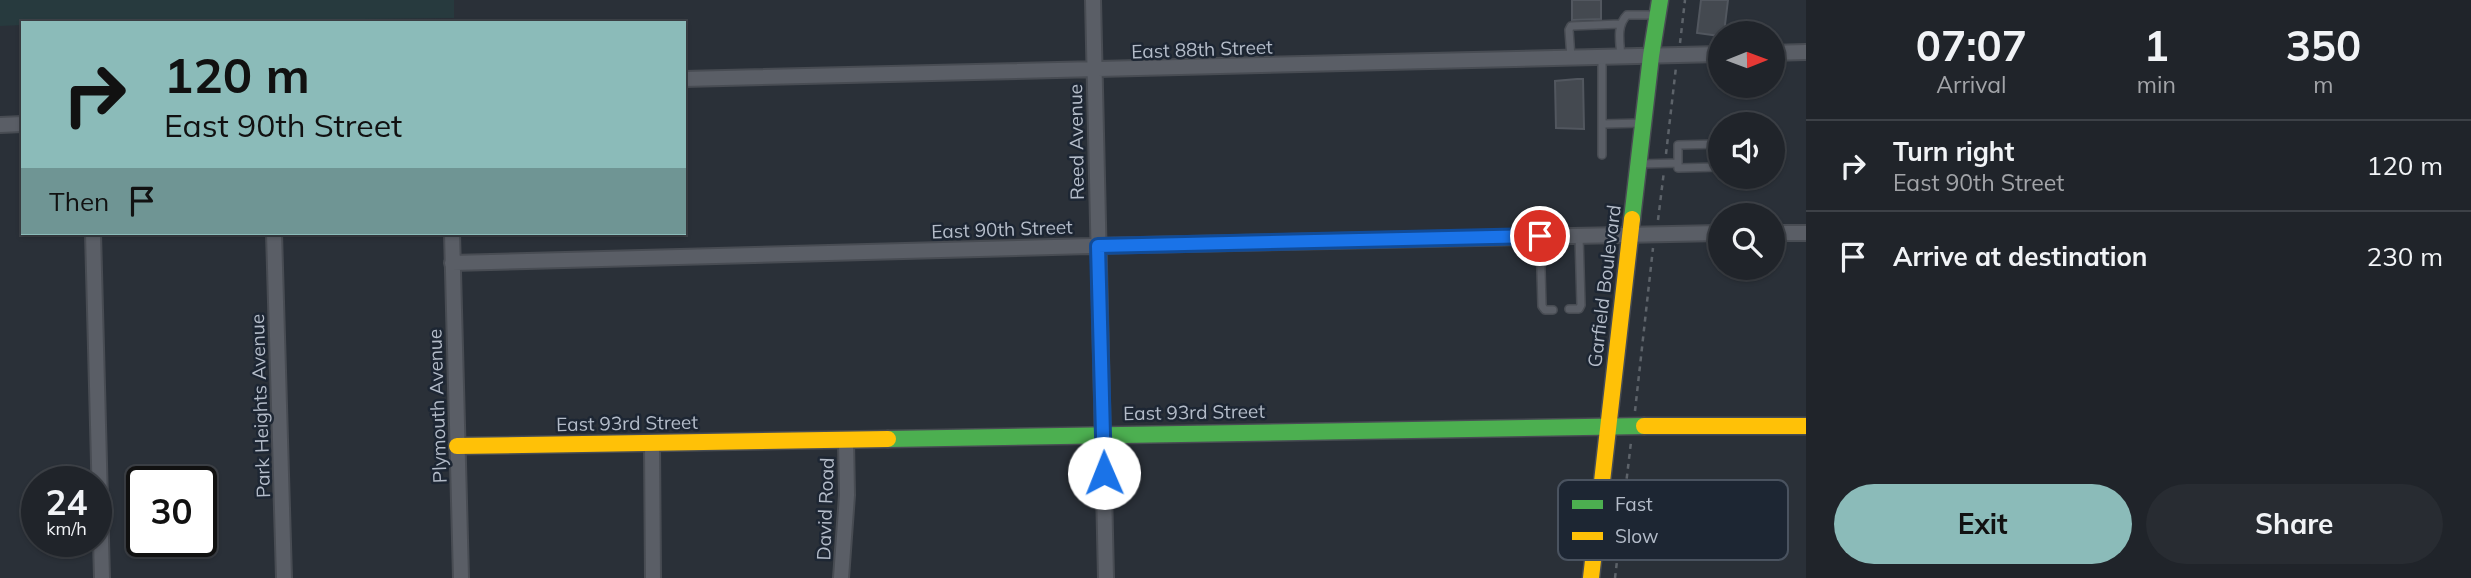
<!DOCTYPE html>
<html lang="en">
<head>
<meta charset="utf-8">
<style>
  :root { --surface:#20242a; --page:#282c32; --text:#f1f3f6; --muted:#a2a4a8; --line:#3d4147; --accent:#8bbbb9 }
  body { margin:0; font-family:Mulish,sans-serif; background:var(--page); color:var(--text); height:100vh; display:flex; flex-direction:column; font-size:26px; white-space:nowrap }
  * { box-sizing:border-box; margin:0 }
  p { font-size:23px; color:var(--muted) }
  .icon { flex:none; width:38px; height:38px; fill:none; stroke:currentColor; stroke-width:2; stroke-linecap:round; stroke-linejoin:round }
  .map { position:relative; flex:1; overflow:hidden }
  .panel { display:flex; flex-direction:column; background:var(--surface); width:665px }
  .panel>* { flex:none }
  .hud { position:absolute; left:21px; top:21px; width:665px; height:214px; border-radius:0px; box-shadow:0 2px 5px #0004,0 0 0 2px var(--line); background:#8bbbb9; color:#111; overflow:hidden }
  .needle { width:46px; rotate:89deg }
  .controls { position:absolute; left:1708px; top:21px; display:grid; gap:14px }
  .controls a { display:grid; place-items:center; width:77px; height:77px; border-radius:50%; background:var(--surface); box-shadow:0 2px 5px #0004,0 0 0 2px var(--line); font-size:35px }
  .speed { position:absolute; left:21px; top:466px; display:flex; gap:14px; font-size:35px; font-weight:700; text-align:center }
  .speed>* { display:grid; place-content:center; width:91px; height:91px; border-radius:50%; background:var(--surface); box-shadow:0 2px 5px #0004,0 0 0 2px var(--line); line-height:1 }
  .speed small { font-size:18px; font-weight:400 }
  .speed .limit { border:4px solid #111; border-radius:10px; background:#fff; color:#111 }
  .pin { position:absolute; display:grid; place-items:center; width:60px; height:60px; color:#fff; margin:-30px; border:4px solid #fff; border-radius:50%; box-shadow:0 2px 7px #0007 }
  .me { position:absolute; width:77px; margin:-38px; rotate:359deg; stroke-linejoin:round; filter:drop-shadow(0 0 5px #0008) }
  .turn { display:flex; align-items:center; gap:24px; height:147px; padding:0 28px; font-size:32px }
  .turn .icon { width:91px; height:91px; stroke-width:2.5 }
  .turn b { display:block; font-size:49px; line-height:60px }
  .then { display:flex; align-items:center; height:66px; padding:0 28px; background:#0003; gap:14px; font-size:26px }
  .eta { display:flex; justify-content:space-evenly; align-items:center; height:119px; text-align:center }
  .eta b { font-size:42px; font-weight:700; line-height:49px }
  .cta { display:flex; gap:14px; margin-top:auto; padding:14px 28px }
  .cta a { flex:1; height:80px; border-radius:42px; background:var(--accent); color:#111; font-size:28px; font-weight:700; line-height:80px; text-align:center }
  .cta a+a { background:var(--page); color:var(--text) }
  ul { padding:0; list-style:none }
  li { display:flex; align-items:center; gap:21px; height:91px; padding:0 28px; border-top:2px solid var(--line) }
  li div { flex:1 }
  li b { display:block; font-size:26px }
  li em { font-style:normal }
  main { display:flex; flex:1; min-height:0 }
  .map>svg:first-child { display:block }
</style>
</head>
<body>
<main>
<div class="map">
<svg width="1806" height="578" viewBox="0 0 1806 578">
  <rect width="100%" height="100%" fill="#2a3038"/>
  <path fill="#273a3e" d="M0,0H454V18L23,23V25L0,26Z"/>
  <path fill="#444950" stroke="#52575f" stroke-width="2" d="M1572,0H1601V19L1572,20Z
    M1701,0H1728L1724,33H1720V36L1697,33Z
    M1577,79H1583L1584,129L1556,128L1555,81Z"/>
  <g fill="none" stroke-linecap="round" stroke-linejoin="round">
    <g stroke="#484c53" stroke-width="10">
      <path id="lane" d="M1602,57V155
        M1621,57C1620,42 1616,26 1627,15H1656
        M1571,58L1569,30L1571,26L1620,24
        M1602,124L1643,123
        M1720,144L1678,145V168L1720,167
        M1640,164L1678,163
        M1540,236L1542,306L1545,310H1553
        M1569,309H1579L1581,305L1579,236"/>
    </g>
    <g stroke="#484c53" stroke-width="18">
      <path id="street" d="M1093,0L1106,578
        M1773,53L1806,52
        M684,79L1720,54
        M0,125L23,124
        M93,233L102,578
        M274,233L284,578
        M452,233L461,578
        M1773,233H1806
        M452,263L1090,246L1720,233
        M652,444L653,578
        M841,578L847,495L846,441"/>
    </g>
    <g stroke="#484c53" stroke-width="19">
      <path id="fast" d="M1632,219L1651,56L1660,0
        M888,439L1644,426"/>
    </g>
    <g stroke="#484c53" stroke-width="19">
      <path id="slow" d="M1644,426H1806
        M457,446L888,439
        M1591,578L1632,219"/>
    </g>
    <path stroke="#5d636a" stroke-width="2.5" stroke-dasharray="5 5" stroke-linecap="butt" d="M1680,43L1685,0
      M1666,154L1676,67
      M1658,220L1664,171
      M1635,411L1653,248
      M1615,578L1631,442"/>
    <use href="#lane" stroke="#5a5e66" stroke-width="7"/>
    <use href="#street" stroke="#5a5e66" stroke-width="14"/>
    <use href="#fast" stroke="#4caf50" stroke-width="16"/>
    <use href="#slow" stroke="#ffc107" stroke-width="16"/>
  </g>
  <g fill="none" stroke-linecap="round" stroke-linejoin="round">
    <g stroke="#114b97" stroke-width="18">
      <path id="route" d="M1104,473L1098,246L1540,236"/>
    </g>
    <use href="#route" stroke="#1a73e8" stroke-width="12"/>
  </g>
  <g text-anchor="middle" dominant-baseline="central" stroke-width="5" stroke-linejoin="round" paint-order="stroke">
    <g font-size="19" fill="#b4bcc9" stroke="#1d2633">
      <text transform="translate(1202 49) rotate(-2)">East 88th Street</text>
      <text transform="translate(1076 142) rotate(-91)">Reed Avenue</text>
      <text transform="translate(1002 229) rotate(-2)">East 90th Street</text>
      <text transform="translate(1604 286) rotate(-83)">Garfield Boulevard</text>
      <text transform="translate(260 406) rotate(-92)">Park Heights Avenue</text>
      <text transform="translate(437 406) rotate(-92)">Plymouth Avenue</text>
      <text transform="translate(1194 412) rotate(-1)">East 93rd Street</text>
      <text transform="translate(627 423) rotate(-1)">East 93rd Street</text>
      <text transform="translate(825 509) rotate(-88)">David Road</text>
    </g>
  </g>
  <rect x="1558" y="480" width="230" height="80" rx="10" fill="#1d2633" stroke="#4a5360" stroke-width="2"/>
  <rect x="1572" y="500" width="31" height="9" fill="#4caf50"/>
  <rect x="1572" y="532" width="31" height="8" fill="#ffc107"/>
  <g font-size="19" fill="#b4bcc9">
    <text x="1615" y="511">Fast</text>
    <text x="1615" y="543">Slow</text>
  </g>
</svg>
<div class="controls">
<a><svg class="needle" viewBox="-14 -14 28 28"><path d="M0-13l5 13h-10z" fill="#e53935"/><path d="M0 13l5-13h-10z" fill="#a2a4a8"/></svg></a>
<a><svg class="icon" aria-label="sound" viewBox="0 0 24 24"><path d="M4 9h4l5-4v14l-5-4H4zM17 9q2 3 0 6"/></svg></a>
<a><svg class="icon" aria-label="search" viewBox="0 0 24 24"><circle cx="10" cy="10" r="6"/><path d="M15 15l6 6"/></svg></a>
</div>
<div class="speed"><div>24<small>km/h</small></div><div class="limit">30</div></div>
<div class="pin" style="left:1540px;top:236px;background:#d93025"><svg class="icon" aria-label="arrive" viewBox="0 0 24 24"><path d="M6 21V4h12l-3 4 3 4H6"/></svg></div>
<svg class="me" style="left:1104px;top:473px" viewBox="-20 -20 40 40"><circle r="19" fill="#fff"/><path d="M0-13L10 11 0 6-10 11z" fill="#1a73e8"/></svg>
<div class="hud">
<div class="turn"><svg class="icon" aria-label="right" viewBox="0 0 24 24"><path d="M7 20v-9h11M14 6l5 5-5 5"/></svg><div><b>120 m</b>East 90th Street</div></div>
<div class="then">Then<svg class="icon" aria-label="arrive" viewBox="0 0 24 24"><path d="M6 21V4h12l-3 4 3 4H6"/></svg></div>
</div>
</div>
<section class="panel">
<div class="eta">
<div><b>07:07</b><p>Arrival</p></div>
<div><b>1</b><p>min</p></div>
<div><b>350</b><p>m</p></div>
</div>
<ul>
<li><svg class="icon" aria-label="right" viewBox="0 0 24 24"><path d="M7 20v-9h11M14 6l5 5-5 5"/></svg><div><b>Turn right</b><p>East 90th Street</p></div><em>120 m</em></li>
<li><svg class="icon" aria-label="arrive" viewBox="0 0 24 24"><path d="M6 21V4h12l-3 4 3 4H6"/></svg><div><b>Arrive at destination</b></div><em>230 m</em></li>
</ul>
<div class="cta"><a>Exit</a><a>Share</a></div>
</section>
</main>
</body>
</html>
